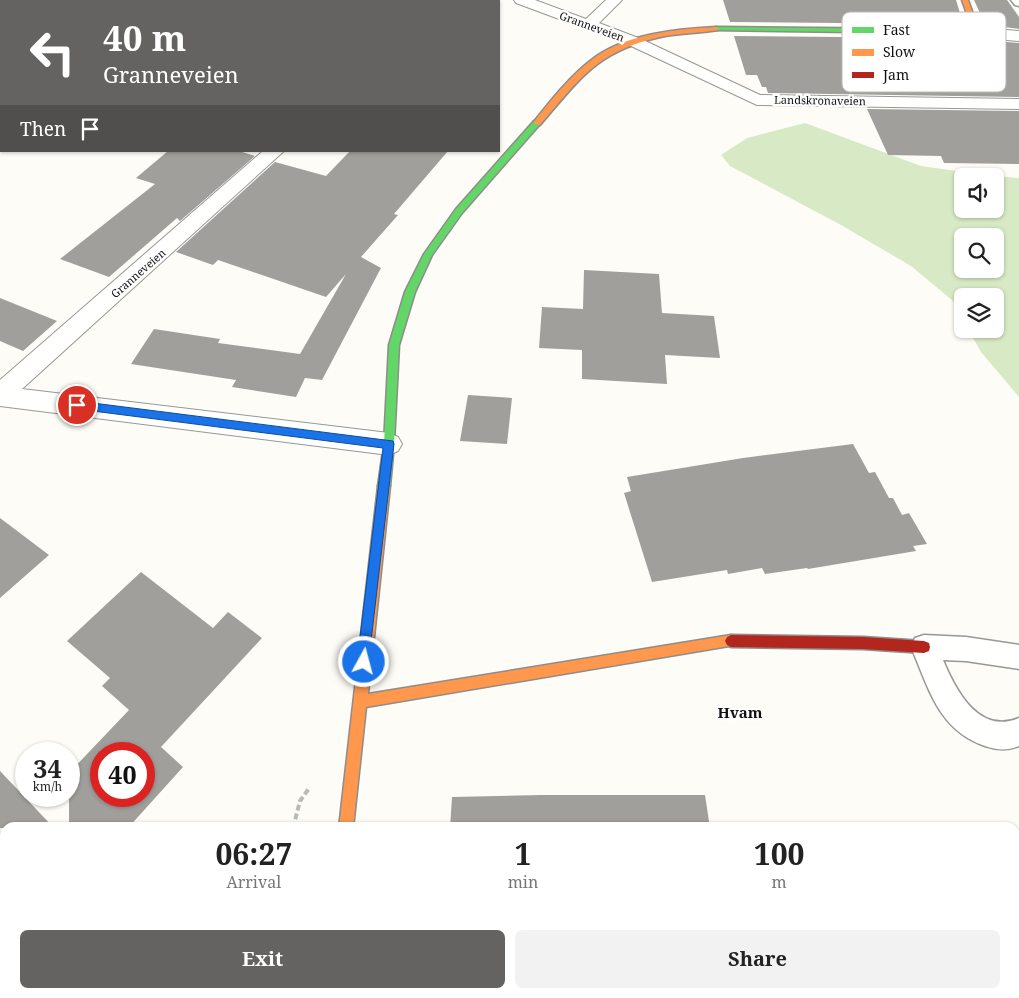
<!DOCTYPE html>
<html lang="en">
<head>
<meta charset="utf-8">
<style>
  :root { --surface:#fff; --page:#f2f2f2; --text:#222; --muted:#767676; --accent:#646362 }
  body { margin:0; font-family:"Noto Serif",serif; background:var(--page); color:var(--text); height:100vh; display:flex; flex-direction:column; font-size:19px; white-space:nowrap }
  * { box-sizing:border-box; margin:0 }
  p { font-size:16px; color:var(--muted) }
  .icon { flex:none; width:28px; height:28px; fill:none; stroke:currentColor; stroke-width:2; stroke-linecap:round; stroke-linejoin:round }
  .map { position:relative; flex:1; overflow:hidden }
  .details { position:absolute; left:0px; top:822px; width:1020px; height:176px; display:flex; flex-direction:column; background:var(--surface); border-radius:15px 15px 0 0; box-shadow:0 1px 4px #0004 }
  .details>* { flex:none }
  .banner { position:absolute; left:0px; top:0px; width:500px; height:152px; box-shadow:0 1px 4px #0004; background:#646362; color:#fff; overflow:hidden }
  .controls { position:absolute; left:954px; top:168px; display:grid; gap:10px }
  .controls a { display:grid; place-items:center; width:50px; height:50px; border-radius:8px; background:var(--surface); box-shadow:0 1px 4px #0004; font-size:25px }
  .speed { position:absolute; left:15px; top:742px; display:flex; gap:10px; font-size:25px; font-weight:700; text-align:center }
  .speed>* { display:grid; place-content:center; width:65px; height:65px; border-radius:50%; background:var(--surface); box-shadow:0 1px 4px #0004; line-height:1 }
  .speed small { font-size:12px; font-weight:400 }
  .speed .limit { border:8px solid #d22; background:#fff; color:#111 }
  .pin { position:absolute; display:grid; place-items:center; width:42px; height:42px; color:#fff; margin:-21px; border:2px solid #fff; border-radius:50%; box-shadow:0 1px 5px #0007 }
  .me { position:absolute; width:55px; margin:-28px; rotate:7deg; stroke-linejoin:round; filter:drop-shadow(0 0 4px #0008) }
  .turn { display:flex; align-items:center; gap:18px; height:105px; padding:0 20px; font-size:22px }
  .turn .icon { width:65px; height:65px; stroke-width:2.5 }
  .turn b { display:block; font-size:35px; line-height:42px }
  .then { display:flex; align-items:center; height:48px; padding:0 20px; background:#0003; gap:10px; font-size:19px }
  .eta { display:flex; justify-content:space-evenly; align-items:center; height:85px; text-align:center }
  .eta b { font-size:30px; font-weight:700; line-height:35px }
  .primary-button { display:flex; gap:10px; margin-top:auto; padding:10px 20px }
  .primary-button a { flex:1; height:58px; border-radius:8px; background:var(--accent); color:#fff; font-size:20px; font-weight:700; line-height:58px; text-align:center }
  .primary-button a+a { background:var(--page); color:var(--text) }
  .map>svg:first-child { display:block }
</style>
</head>
<body>
<div class="map">
<svg width="1019" height="998" viewBox="0 0 1019 998">
  <rect width="100%" height="100%" fill="#fdfcf7"/>
  <path fill="#d8eac5" fill-rule="evenodd" d="M805,123L921,166L993,176H962V209H995V176L1019,178V397L981,352L968,329H995V296H962V319L953,301L911,266L841,225L730,166L721,155L747,138ZM962,236H995V269H962Z"/>
  <path fill="#a19f9c" fill-rule="evenodd" d="M723,0H956L960,13L951,21L941,24L730,22Z
    M974,0H1007L1019,17V29L972,23L980,13Z
    M956,33L985,40L1019,43V97L768,93L766,87H762L757,75H746L734,36L941,38Z
    M867,109L1019,111V164L944,163L941,156L888,155Z
    M168,151H239L255,156L180,221L177,218L109,277L60,259L155,184L136,178Z
    M350,151H448L394,214L398,215L361,257L381,268L322,380L305,378L296,397L232,387L236,380L131,364L154,329L220,339L218,343L300,354L346,274L326,297L218,260L213,265L176,252L275,162L326,176Z
    M584,270L659,274L662,313L714,316L720,358L665,355L667,384L582,379V350L539,348L542,307L583,309Z
    M0,298L57,321L23,351L0,341Z
    M468,395L512,398L507,444L460,441Z
    M853,444L869,473L875,472L889,498H893L902,515L909,513L927,544L913,546L916,551L808,569L807,568L765,574L762,568L728,574L727,570L652,582L624,493L631,491L627,477L743,458Z
    M0,518L49,555L0,598Z
    M141,572L213,628L228,612L262,638L161,747L183,767L128,828H69V773L129,710L102,686L110,678L67,641ZM101,754H144V796H101Z
    M0,771L54,828H0Z
    M541,795H705L710,828H450L452,797Z"/>
  <g fill="none" stroke-linecap="round" stroke-linejoin="round">
    <g stroke="#979795" stroke-width="3">
      <path id="lane" d="M1011,0H1019V6L1015,5Z
        M924,635L966,637L1019,645V669L966,661L943,660C956,691 979,735 1019,718V746C1007,751 997,750 985,746C938,730 929,688 911,647L915,638Z
        M702,994H742L741,998H701Z
        M817,994H855L856,998H818Z"/>
    </g>
    <g stroke="#979795" stroke-width="2">
      <path id="street" d="M514,0H535L586,19L606,0H622L599,23L641,39L760,95L1019,99V109L757,105L629,45L516,3Z
        M956,22L985,28L1019,31V41L985,38L950,30L948,27L950,24Z
        M263,151H284L22,389L389,433L398,437L402,444L398,451L389,455L0,406V380Z"/>
    </g>
    <g stroke="#8e8d8b" stroke-width="3">
      <path id="fast" d="M716,27L924,29L927,31L924,33L714,30L713,29Z
        M534,121L541,123L462,213L432,255L415,292L399,345L394,444L390,486L388,489H380L378,486L384,444L389,345L405,292L424,254L456,209Z"/>
    </g>
    <g stroke="#8e8d8b" stroke-width="3">
      <path id="slow" d="M962,0H968L973,14C961,30 941,35 922,32V30C939,27 954,29 967,14Z
        M716,27L719,29L718,30C701,33 683,33 665,36C598,50 582,76 540,125L533,123C551,100 571,75 594,58C627,34 676,29 716,27Z
        M384,481L388,483L390,486L368,694L731,635L735,637L737,641L735,645L366,707L353,828H339L378,486L380,483Z
        M320,994H336V998H320Z"/>
    </g>
    <g stroke="#8e8d8b" stroke-width="3">
      <path id="jam" d="M731,635L863,637L924,641L929,643L930,647L929,651L924,653L863,649L731,647L727,645L725,641L727,637Z"/>
    </g>
    <path stroke="#b9b9b8" stroke-width="4" stroke-dasharray="6 3" stroke-linecap="butt" d="M293,828L300,801L310,787
      M268,994V998"/>
    <use href="#lane" fill="#fffffe" fill-rule="evenodd"/>
    <use href="#street" fill="#fffffe" fill-rule="evenodd"/>
    <use href="#fast" fill="#63d668" fill-rule="evenodd"/>
    <use href="#slow" fill="#ff974d" fill-rule="evenodd"/>
    <use href="#jam" fill="#b3261e" fill-rule="evenodd"/>
  </g>
  <path fill="#1a73e8" stroke="#114b97" d="M77,401L393,441L394,444L368,667L364,669L359,667L357,662L383,448L77,409L72,405Z"/>
  <g text-anchor="middle" dominant-baseline="central" stroke-width="5" stroke-linejoin="round" paint-order="stroke">
    <g font-size="11" fill="#111" stroke="#fff">
      <text transform="translate(592 26) rotate(20)">Granneveien</text>
      <text transform="translate(820 100) rotate(1)">Landskronaveien</text>
      <text transform="translate(138 273) rotate(-41)">Granneveien</text>
    </g>
    <g font-size="15" font-weight="bold" fill="#111" stroke="#fff">
      <text x="740" y="712">Hvam</text>
    </g>
  </g>
  <rect x="842" y="12" width="164" height="80" rx="8" fill="#fff" stroke="#b8b8b8" stroke-width="1"/>
  <rect x="852" y="27" width="22" height="6" fill="#63d668"/>
  <rect x="852" y="49" width="22" height="7" fill="#ff974d"/>
  <rect x="852" y="72" width="22" height="6" fill="#b3261e"/>
  <g font-size="14" fill="#111">
    <text x="883" y="35">Fast</text>
    <text x="883" y="57">Slow</text>
    <text x="883" y="80">Jam</text>
  </g>
</svg>
<div class="controls">
<a><svg class="icon" aria-label="sound" viewBox="0 0 24 24"><path d="M4 9h4l5-4v14l-5-4H4zM17 9q2 3 0 6"/></svg></a>
<a><svg class="icon" aria-label="search" viewBox="0 0 24 24"><circle cx="10" cy="10" r="6"/><path d="M15 15l6 6"/></svg></a>
<a><svg class="icon" aria-label="layers" viewBox="0 0 24 24"><path d="M12 4l9 5-9 5-9-5zM3 14l9 5 9-5"/></svg></a>
</div>
<div class="speed"><div>34<small>km/h</small></div><div class="limit">40</div></div>
<div class="pin" style="left:77px;top:405px;background:#d93025"><svg class="icon" aria-label="arrive" viewBox="0 0 24 24"><path d="M6 21V4h12l-3 4 3 4H6"/></svg></div>
<svg class="me" style="left:364px;top:662px" viewBox="-20 -20 40 40"><circle r="17" fill="#1a73e8" stroke="#fff" stroke-width="3"/><path d="M0-11L8 9 0 5-8 9z" fill="#fff"/></svg>
<div class="banner">
<div class="turn"><svg class="icon" aria-label="left" viewBox="0 0 24 24"><path d="M17 20v-9H6M10 6l-5 5 5 5"/></svg><div><b>40 m</b>Granneveien</div></div>
<div class="then">Then<svg class="icon" aria-label="arrive" viewBox="0 0 24 24"><path d="M6 21V4h12l-3 4 3 4H6"/></svg></div>
</div>
<section class="details">
<div class="eta">
<div><b>06:27</b><p>Arrival</p></div>
<div><b>1</b><p>min</p></div>
<div><b>100</b><p>m</p></div>
</div>
<div class="primary-button"><a>Exit</a><a>Share</a></div>
</section>
</div>
</body>
</html>
